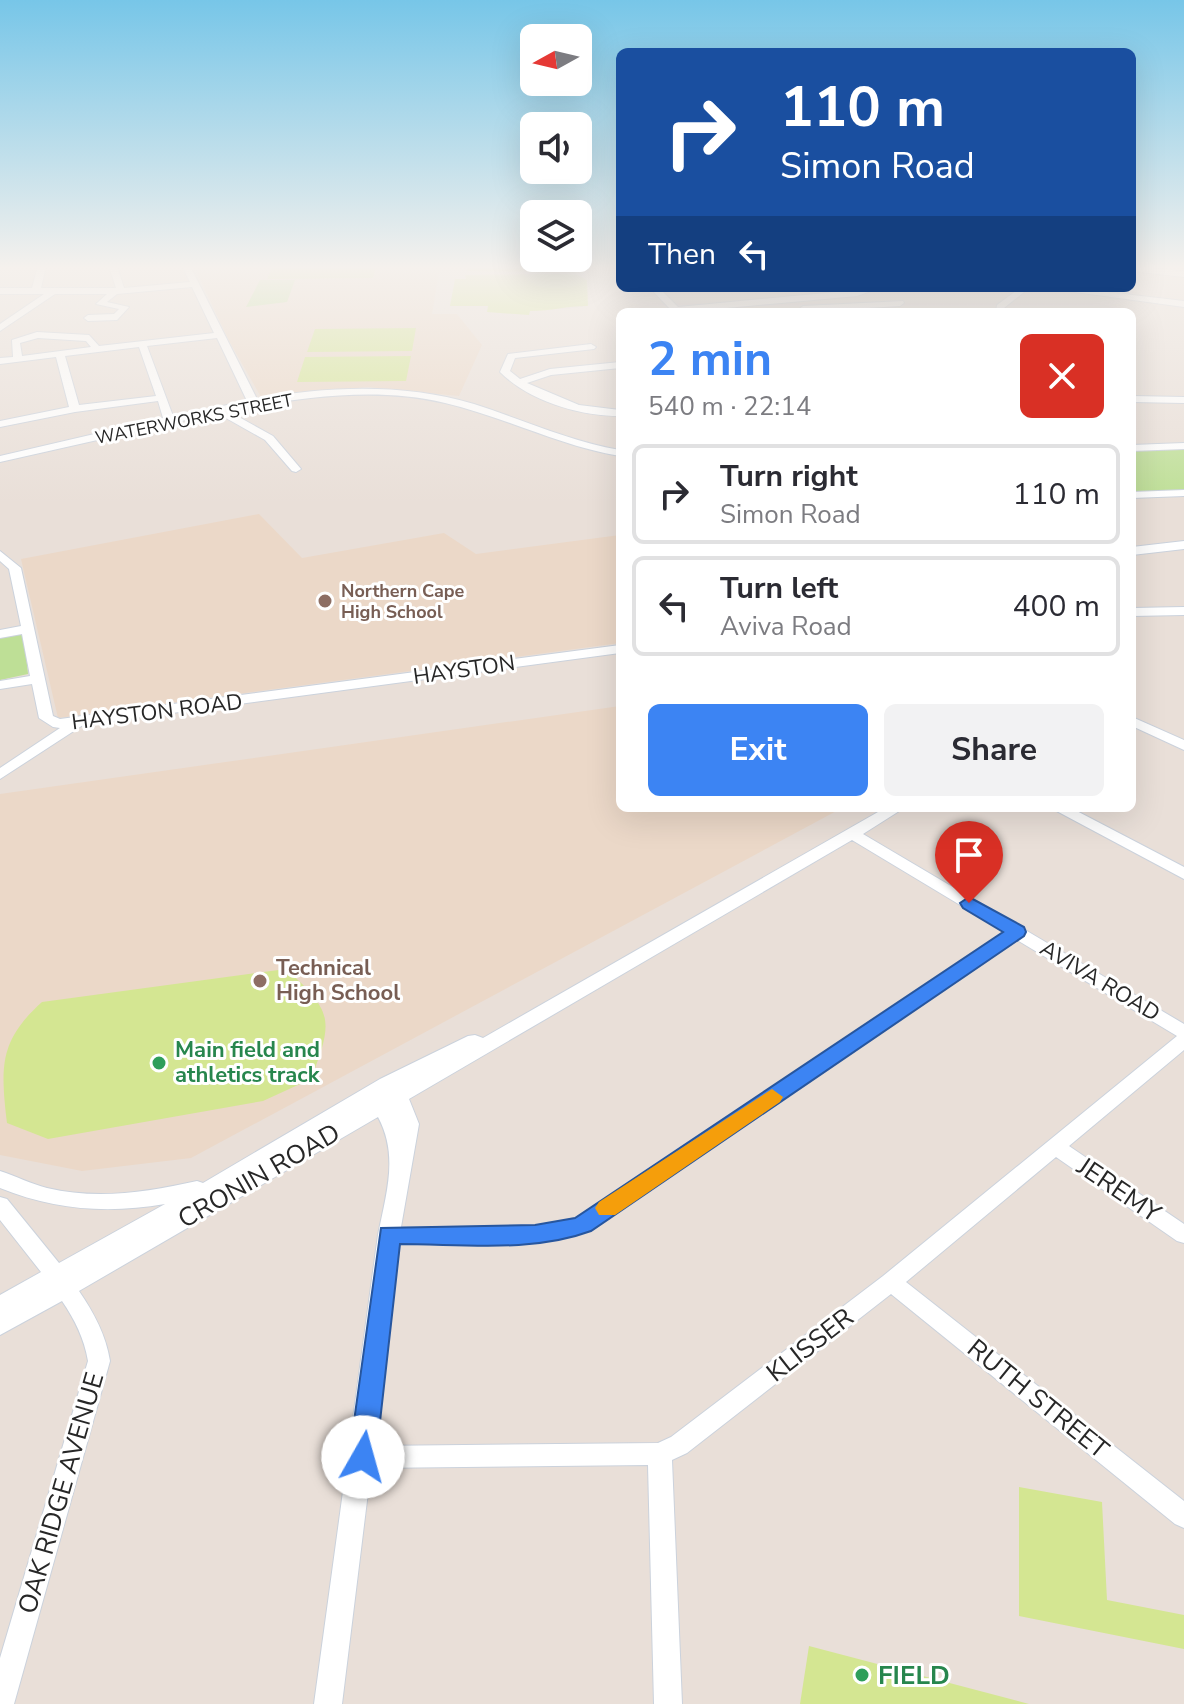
<!DOCTYPE html>
<html lang="en">
<head>
<meta charset="utf-8">
<style>
  :root { --surface:#fff; --page:#f2f2f3; --text:#2b2b33; --muted:#7c7c81; --line:#e1e1e2; --accent:#3c84f3 }
  body { margin:0; font-family:"Nunito Sans",sans-serif; background:var(--page); color:var(--text); height:100vh; display:flex; flex-direction:column; font-size:30px; white-space:nowrap }
  * { box-sizing:border-box; margin:0 }
  p { font-size:26px; color:var(--muted) }
  .icon { flex:none; width:44px; height:44px; fill:none; stroke:currentColor; stroke-width:2; stroke-linecap:round; stroke-linejoin:round }
  .map { position:relative; flex:1; overflow:hidden }
  .panel { position:absolute; left:616px; top:308px; width:520px; height:504px; display:flex; flex-direction:column; background:var(--surface); border-radius:12px; box-shadow:0 8px 32px #0002 }
  .panel>* { flex:none }
  .banner { position:absolute; left:616px; top:48px; width:520px; height:244px; border-radius:12px; box-shadow:0 8px 32px #0002; background:#1a4fa0; color:#fff; overflow:hidden }
  .needle { width:52px; rotate:262deg }
  .tools { position:absolute; left:520px; top:24px; display:grid; gap:16px }
  .tools a { display:grid; place-items:center; width:72px; height:72px; border-radius:12px; background:var(--surface); box-shadow:0 8px 32px #0002; font-size:40px }
  .pin { position:absolute; display:grid; place-items:center; width:68px; height:68px; color:#fff; margin:-82px -34px; border-radius:50% 50% 50% 0; rotate:-45deg; box-shadow:0 0 8px #0007 }
  .pin .icon { rotate:45deg }
  .me { position:absolute; width:88px; margin:-44px; rotate:7deg; stroke-linejoin:round; filter:drop-shadow(0 0 6px #0008) }
  .turn { display:flex; align-items:center; gap:28px; height:168px; padding:0 32px; font-size:36px }
  .turn .icon { width:104px; height:104px; stroke-width:2.5 }
  .turn b { display:block; font-size:56px; line-height:68px }
  .then { display:flex; align-items:center; height:76px; padding:0 32px; background:#0003; gap:16px; font-size:30px }
  .round { display:grid; place-items:center; flex:none; width:84px; height:84px; border-radius:12px; background:var(--page) }
  .overview { display:flex; align-items:center; justify-content:space-between; height:136px; padding:0 32px }
  h1 { font-size:48px; font-weight:700; line-height:60px; color:var(--accent) }
  .action { display:flex; gap:16px; margin-top:auto; padding:16px 32px }
  .action a { flex:1; height:92px; border-radius:12px; background:var(--accent); color:#fff; font-size:32px; font-weight:700; line-height:92px; text-align:center }
  .action a+a { background:var(--page); color:var(--text) }
  ul { padding:0; list-style:none }
  li { display:flex; align-items:center; gap:24px; height:100px; margin:0 16px 12px; padding:0 16px; border:4px solid var(--line); border-radius:12px }
  li div { flex:1 }
  li b { display:block; font-size:30px }
  li em { font-style:normal }
  .map>svg:first-child { display:block }
</style>
</head>
<body>
<div class="map">
<svg width="1184" height="1704" viewBox="0 0 1184 1704">
  <rect width="100%" height="100%" fill="#e9dfd8"/>
  <path fill="#ebd8c8" d="M194,266H440L432,314H457L482,345L459,396L368,387L261,397L228,339Z
    M259,514L302,558L444,533L476,554L620,535V643L58,718L21,559Z
    M620,706V808H842L191,1158L82,1171L0,1155V794Z"/>
  <path fill="#bedf96" d="M260,280H295L287,302L246,307Z
    M1184,448V492L1132,494V450Z
    M0,633L24,634L28,674L0,680Z"/>
  <path fill="#d4e692" d="M273,266H376L373,278L267,279Z
    M469,266H581L580,272L467,271Z
    M562,274L578,275L587,280L588,306C565,306 553,311 530,311L529,315L487,312L488,306H450L455,279H466L465,275Z
    M416,328L412,351L307,352L315,329Z
    M411,356L406,381L297,382L305,357Z
    M286,969C334,1012 333,1021 311,1079L263,1101L48,1139L7,1123C0,1065 0,1040 42,1002Z
    M1019,1487L1102,1502L1107,1600L1184,1615V1649L1019,1616Z
    M809,1646L1029,1704H800Z"/>
  <g fill="none" stroke-linecap="round" stroke-linejoin="round">
    <g stroke="#cbd2dc" stroke-width="2">
      <path id="minor" d="M38,266H46L41,288H116L109,266H117L124,288L190,282L182,266H190L257,399C328,386 404,383 474,404C524,420 569,441 620,450V456C559,446 505,417 445,403C374,386 297,398 228,411L273,436L301,469L296,472L292,471L265,440L217,413L0,462V456L163,418L158,401L75,412L0,427V421L69,407L56,357L0,364V358L13,357L12,340L37,332L89,335L99,346L214,333L192,287L117,294L107,302L129,307L117,320L88,321L84,318L88,315L114,314L119,309L96,304L107,294H55L0,331V324L44,294H0V288H32ZM38,338L86,341L91,347L22,356L20,343ZM217,338L247,401L173,416L147,346ZM139,347L156,396L79,405L65,356Z
        M1132,267L1184,271V277L1132,271Z
        M650,288H659L678,307L879,288L857,296L683,312H673Z
        M1020,288H1029L1004,308V312H996L997,305Z
        M1046,288H1072L1184,301V307Z
        M903,301L904,303L900,306L803,312L799,309L803,306Z
        M591,344L596,347L594,349L515,358L510,371L520,379L550,369L620,362V368L551,375L527,383L579,405L620,410V416C579,416 529,401 500,372L508,354Z
        M1132,396L1184,397V403L1132,402Z
        M1184,443V449L1132,451V445Z
        M1184,490V496L1132,498V492Z
        M1184,541V549L1132,555V547Z
        M0,551L21,568L53,716L60,719L620,645V653L83,725L0,779V768L60,728L53,727L39,718L32,684L0,689V681L30,676L22,634L0,638V630L21,626L9,569L0,561Z
        M1184,607V615L1132,616V608Z
        M1132,717L1184,740V750L1132,726Z
        M885,808H904L863,834L1184,1024V1050L1069,1146L1184,1224V1243L1177,1241L1056,1157L906,1282L1184,1501V1528L1175,1524L891,1294L687,1453L672,1460L682,1704H654L648,1465L371,1468L342,1704H314L378,1235C386,1193 399,1156 378,1117L79,1291C94,1313 106,1335 110,1361L14,1704H0V1658L88,1361C84,1338 75,1320 62,1301L0,1335V1295L41,1272L0,1220V1197L7,1199L59,1263L165,1204C108,1214 54,1210 0,1188V1171C16,1176 31,1184 47,1188C97,1200 148,1192 197,1181L203,1183L380,1079L468,1036L475,1035L483,1038ZM852,840L1005,932L576,1218C519,1235 459,1228 401,1227L419,1124L409,1099ZM1017,940L1177,1036L883,1276L671,1437L658,1443L373,1446L398,1244C464,1245 527,1250 590,1230Z
        M1051,808H1071L1184,867V879Z"/>
    </g>
    <use href="#minor" fill="#fff" fill-rule="evenodd"/>
  </g>
  <linearGradient id="sky" x2="0" y2="1"><stop stop-color="#77c6e8"/><stop offset="0.53" stop-color="#f5f1ed"/><stop offset="1" stop-color="#f5f1ed" stop-opacity="0"/></linearGradient>
  <rect width="1184" height="504" fill="url(#sky)"/>
  <path fill="#3c84f3" stroke="#27569e" stroke-width="2" d="M969,897L1024,927L1026,932L1024,936L591,1231C532,1253 463,1244 400,1244L376,1457L372,1466L363,1469L353,1466L349,1457L381,1228L535,1225L575,1218L1003,932L963,908L960,903Z"/>
  <path fill="#f59e0b" d="M772,1089L783,1097L780,1102L615,1215H599L595,1208L599,1202Z"/>
  <g fill="#8d6e63" stroke="#fff" stroke-width="3">
    <circle cx="325" cy="601" r="8"/>
    <circle cx="260" cy="981" r="8"/>
  </g>
  <g fill="#2e9e5b" stroke="#fff" stroke-width="3">
    <circle cx="159" cy="1063" r="8"/>
    <circle cx="862" cy="1675" r="8"/>
  </g>
  <g text-anchor="middle" dominant-baseline="central" stroke-width="6" stroke-linejoin="round" paint-order="stroke">
    <g font-size="18" fill="#272727" stroke="#fff">
      <text transform="translate(194 419) rotate(-11)">WATERWORKS STREET</text>
    </g>
    <g font-size="18" font-weight="bold" fill="#785e54" stroke="#fff" text-anchor="start">
      <text x="341" y="591">Northern Cape<tspan x="341" dy="21">High School</tspan></text>
    </g>
    <g font-size="22" fill="#272727" stroke="#fff">
      <text transform="translate(464 670) rotate(-8)">HAYSTON</text>
      <text transform="translate(157 712) rotate(-7)">HAYSTON ROAD</text>
      <text transform="translate(1100 981) rotate(31)">AVIVA ROAD</text>
    </g>
    <g font-size="22" font-weight="bold" fill="#785e54" stroke="#fff" text-anchor="start">
      <text x="276" y="968">Technical<tspan x="276" dy="25">High School</tspan></text>
    </g>
    <g font-size="22" font-weight="bold" fill="#27864d" stroke="#fff" text-anchor="start">
      <text x="175" y="1050">Main field and<tspan x="175" dy="25">athletics track</tspan></text>
    </g>
    <g font-size="26" fill="#272727" stroke="#fff">
      <text transform="translate(259 1176) rotate(-30)">CRONIN ROAD</text>
      <text transform="translate(1119 1190) rotate(34)">JEREMY</text>
      <text transform="translate(810 1345) rotate(-38)">KLISSER</text>
      <text transform="translate(1038 1399) rotate(39)">RUTH STREET</text>
      <text transform="translate(61 1493) rotate(-74)">OAK RIDGE AVENUE</text>
    </g>
    <g font-size="26" font-weight="bold" fill="#27864d" stroke="#fff" text-anchor="start">
      <text x="878" y="1675">FIELD</text>
    </g>
  </g>
</svg>
<div class="tools">
<a><svg class="needle" viewBox="-14 -14 28 28"><path d="M0-13l5 13h-10z" fill="#e53935"/><path d="M0 13l5-13h-10z" fill="#7c7c81"/></svg></a>
<a><svg class="icon" aria-label="sound" viewBox="0 0 24 24"><path d="M4 9h4l5-4v14l-5-4H4zM17 9q2 3 0 6"/></svg></a>
<a><svg class="icon" aria-label="layers" viewBox="0 0 24 24"><path d="M12 4l9 5-9 5-9-5zM3 14l9 5 9-5"/></svg></a>
</div>
<div class="pin" style="left:969px;top:903px;background:#d93025"><svg class="icon" aria-label="arrive" viewBox="0 0 24 24"><path d="M6 21V4h12l-3 4 3 4H6"/></svg></div>
<svg class="me" style="left:363px;top:1457px" viewBox="-20 -20 40 40"><circle r="19" fill="#fff"/><path d="M0-13L10 11 0 6-10 11z" fill="#3c84f3"/></svg>
<div class="banner">
<div class="turn"><svg class="icon" aria-label="right" viewBox="0 0 24 24"><path d="M7 20v-9h11M14 6l5 5-5 5"/></svg><div><b>110 m</b>Simon Road</div></div>
<div class="then">Then<svg class="icon" aria-label="left" viewBox="0 0 24 24"><path d="M17 20v-9H6M10 6l-5 5 5 5"/></svg></div>
</div>
<section class="panel">
<div class="overview"><div><h1>2 min</h1><p>540 m · 22:14</p></div><a class="round" style="background:#d93025;color:#fff"><svg class="icon" aria-label="close" viewBox="0 0 24 24"><path d="M6 6l12 12M18 6L6 18"/></svg></a></div>
<ul>
<li><svg class="icon" aria-label="right" viewBox="0 0 24 24"><path d="M7 20v-9h11M14 6l5 5-5 5"/></svg><div><b>Turn right</b><p>Simon Road</p></div><em>110 m</em></li>
<li><svg class="icon" aria-label="left" viewBox="0 0 24 24"><path d="M17 20v-9H6M10 6l-5 5 5 5"/></svg><div><b>Turn left</b><p>Aviva Road</p></div><em>400 m</em></li>
</ul>
<div class="action"><a>Exit</a><a>Share</a></div>
</section>
</div>
</body>
</html>
